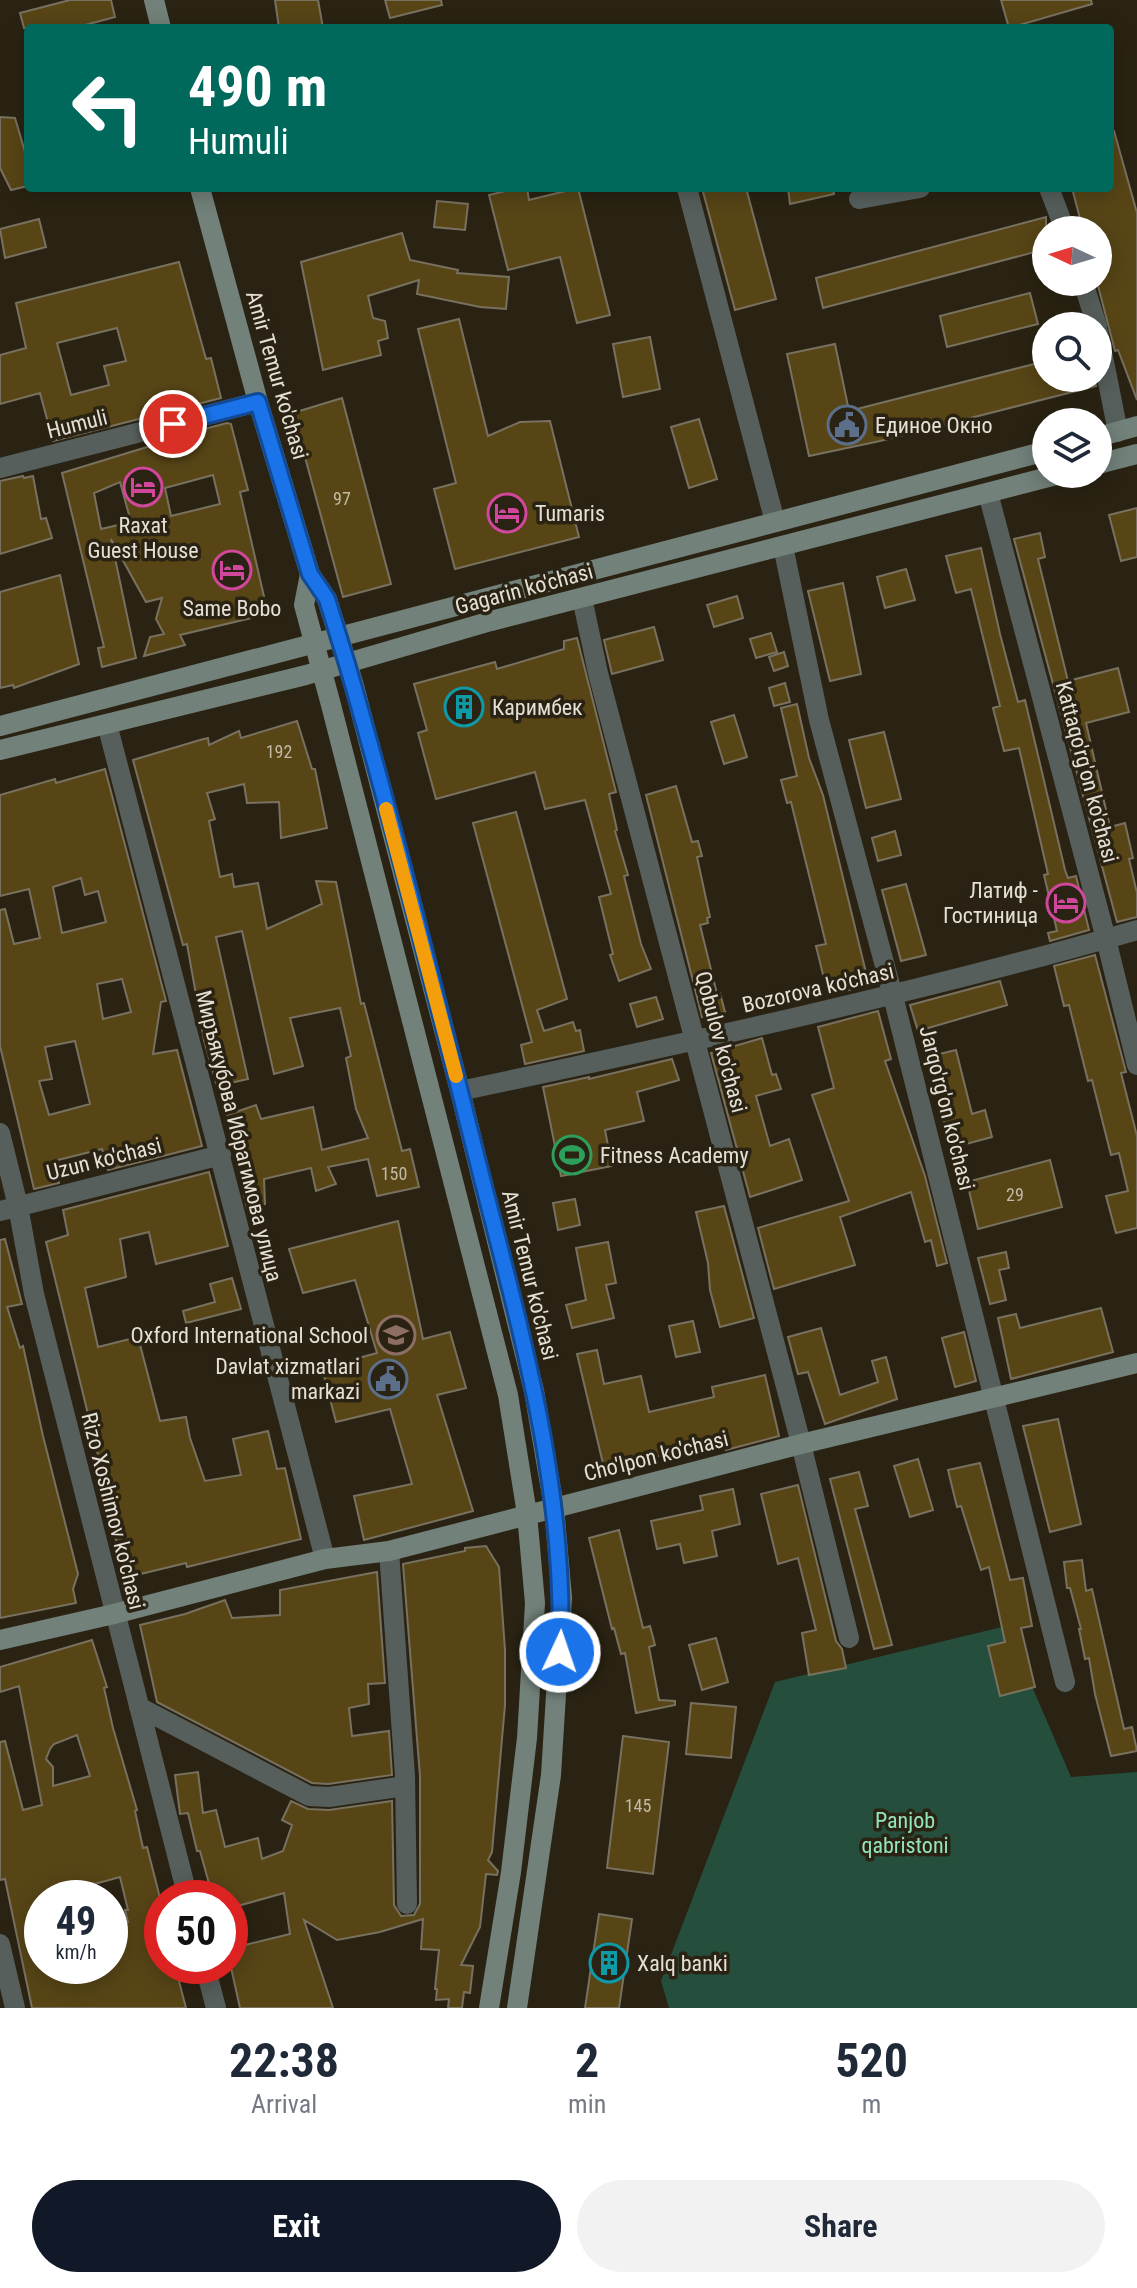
<!DOCTYPE html>
<html lang="en">
<head>
<meta charset="utf-8">
<style>
  :root { --surface:#fff; --page:#f2f2f3; --text:#1f2937; --muted:#747a83; --accent:#111827 }
  body { margin:0; font-family:"Roboto Condensed",sans-serif; background:var(--page); color:var(--text); height:100vh; display:flex; flex-direction:column; font-size:30px; white-space:nowrap }
  * { box-sizing:border-box; margin:0 }
  p { font-size:26px; color:var(--muted) }
  .icon { flex:none; width:44px; height:44px; fill:none; stroke:currentColor; stroke-width:2; stroke-linecap:round; stroke-linejoin:round }
  .map { position:relative; height:2008px; overflow:hidden }
  .details { display:flex; flex-direction:column; background:var(--surface); flex:1 }
  .details>* { flex:none }
  .hud { position:absolute; left:24px; top:24px; width:1090px; height:168px; border-radius:8px; box-shadow:0 4px 20px #0003; background:#00695c; color:#fff; overflow:hidden }
  .needle { width:52px; rotate:274deg }
  .buttons { position:absolute; left:1032px; top:216px; display:grid; gap:16px }
  .buttons a { display:grid; place-items:center; width:80px; height:80px; border-radius:50%; background:var(--surface); box-shadow:0 4px 20px #0003; font-size:40px }
  .speed { position:absolute; left:24px; top:1880px; display:flex; gap:16px; font-size:40px; font-weight:700; text-align:center }
  .speed>* { display:grid; place-content:center; width:104px; height:104px; border-radius:50%; background:var(--surface); box-shadow:0 4px 20px #0003; line-height:1 }
  .speed small { font-size:20px; font-weight:400 }
  .speed .limit { border:12px solid #d22; background:#fff; color:#111 }
  .pin { position:absolute; display:grid; place-items:center; width:68px; height:68px; color:#fff; margin:-34px; border:4px solid #fff; border-radius:50%; box-shadow:0 2px 8px #0007 }
  .me { position:absolute; width:88px; margin:-44px; rotate:3deg; stroke-linejoin:round; filter:drop-shadow(0 0 6px #0008) }
  .turn { display:flex; align-items:center; gap:28px; height:168px; padding:0 32px; font-size:36px }
  .turn .icon { width:104px; height:104px; stroke-width:2.5 }
  .turn b { display:block; font-size:56px; line-height:68px }
  .eta { display:flex; justify-content:space-evenly; align-items:center; height:136px; text-align:center }
  .eta b { font-size:48px; font-weight:700; line-height:56px }
  .action { display:flex; gap:16px; margin-top:auto; padding:16px 32px }
  .action a { flex:1; height:92px; border-radius:48px; background:var(--accent); color:#fff; font-size:32px; font-weight:700; line-height:92px; text-align:center }
  .action a+a { background:var(--page); color:var(--text) }
  .map>svg:first-child { display:block }
</style>
</head>
<body>
<div class="map">
<svg width="1137" height="2008" viewBox="0 0 1137 2008">
  <rect width="100%" height="100%" fill="#2a2313"/>
  <path fill="#254e3c" d="M1006,1626L1071,1777L1137,1772V2008H669L661,1981L775,1682Z"/>
  <path fill="#574516" stroke="#79715f" stroke-width="2" fill-rule="evenodd" d="M70,0H111L115,17L74,28H24L20,13Z
    M275,0H318L323,28H279Z
    M385,0H441L442,5L390,18Z
    M1001,0H1091L1092,4L1009,28Z
    M0,117L15,118L28,162V186L11,190L0,168Z
    M1110,131H1114L1137,213V400L1118,350L1115,351L1097,282L1098,230H1083L1072,188H1110Z
    M518,188H527L529,200L578,188L610,315L577,323L560,257L508,270L489,195Z
    M702,188H746L776,299L735,310Z
    M788,188H833L834,194L790,204Z
    M437,201L468,204L465,230L434,227Z
    M1046,217V249L823,308L816,278Z
    M39,219L46,247L5,258L0,229Z
    M402,233L410,260L458,270L457,273L509,277L506,309L480,307L417,294L419,280L368,296L373,318L385,321L388,338L378,341L381,355L323,370L301,262Z
    M179,262L206,359L211,358L221,398L53,441L40,393L0,404V355L26,348L16,303ZM117,328L126,361L104,366L109,385L71,395L57,343Z
    M1030,293L1038,324L947,347L940,316Z
    M459,319L488,436L520,422L550,421L579,537L455,569L434,489L456,483L418,329Z
    M650,337L660,389L623,397L613,344Z
    M835,344L849,411L1046,361V378H1094L1096,386L880,441L809,456L787,354Z
    M342,398L391,584L343,597L293,413Z
    M699,419L717,479L689,488L671,427Z
    M227,423L231,424L248,490L240,492L268,614L180,635L185,645L144,656L150,637L164,634L156,619L162,598L146,602L111,539L136,658L102,667L98,648L104,647L62,473L170,440V438ZM213,475L220,504L171,516L165,488ZM120,482L131,522L101,529L94,493Z
    M23,476L24,478L33,476L41,519L46,518L52,538L0,554V481Z
    M1137,508V557L1121,561L1109,515Z
    M1040,533L1045,557L1038,559L1068,681L1118,668L1129,712L1086,723L1110,827L1125,823L1133,858L1129,859L1137,893V917L1117,922L1014,539Z
    M981,548L1000,634L1018,702L1025,700L1065,870L1068,878L1076,876L1089,930L1050,941L1048,933L1057,931L1044,875L1048,874L1019,748L1004,751L993,708L1000,706L971,589L956,593L946,556Z
    M906,569L915,600L885,608L877,577Z
    M60,575L79,664L14,688L13,685L0,688V592Z
    M843,583L861,674L830,681L808,591Z
    M737,596L743,618L714,627L707,605Z
    M654,627L663,660L612,674L604,640Z
    M771,633L777,652L756,658L750,639Z
    M577,638L616,792L609,794L617,830L615,831L628,875L624,876L641,944L651,969L619,981L610,955L613,954L599,897L611,894L585,800L545,809L535,772L436,799L418,733L427,730L414,684L495,662L497,669L564,649V641Z
    M784,652L788,666L774,671L769,657Z
    M785,683L790,702L774,706L769,688Z
    M797,704L809,758L823,795L869,985L828,995L816,946L826,944L791,802L787,803L781,780L797,776L781,708Z
    M734,715L747,757L724,764L711,722Z
    M297,721L312,769H315L327,828L281,838L279,802L247,803L244,784L207,793L215,819L209,821L220,877L232,874L234,887L258,883L267,929L322,904L316,881L336,882L361,1004L364,1003L402,1151L410,1149L419,1187L377,1196L368,1159L328,1167L336,1184L316,1191L311,1168L264,1179L265,1204L247,1209L227,1115L256,1105L261,1119L313,1107L322,1150L368,1138L356,1109L346,1058L351,1056L340,1008L290,1018L303,1066L274,1074L242,931L216,937L248,1079L217,1086L204,1040L187,944L183,945L133,760L200,740L208,738L209,745L239,731L241,738Z
    M884,732L901,799L866,808L849,740Z
    M105,769L166,1001L161,1002L153,1054L177,1050L202,1146L108,1170L102,1149L54,1161L59,1183L34,1189L0,1046V910L5,909L14,944L40,938L29,889L0,896V795L55,779L56,783ZM81,878L85,895L98,891L106,922L62,933L53,887ZM122,979L131,1012L103,1019L97,984ZM75,1041L90,1104L49,1115L39,1081L52,1079L45,1047Z
    M676,786L692,842L698,841L702,856L697,857L710,917L707,918L708,923L700,925L717,994L720,993L725,1012L702,1017L646,795Z
    M516,812L567,999L537,1010L544,1031L573,1022L576,1031L580,1030L584,1051L525,1064L521,1045L532,1042L473,823Z
    M895,831L901,855L878,861L872,838Z
    M906,884L926,955L901,961L882,890Z
    M1095,955L1126,1072L1121,1073L1137,1136V1228L1116,1233L1106,1196L1128,1191L1119,1153L1111,1155L1092,1080L1088,1081L1069,1005L1064,1006L1054,966Z
    M1000,981L1007,1005L918,1031L910,1005Z
    M656,997L663,1019L637,1027L630,1004Z
    M878,1011L891,1059L885,1061L925,1176L947,1263L937,1266L931,1240L925,1242L911,1192L840,1217L855,1265L774,1289L758,1228L849,1201L812,1095L834,1088L818,1027Z
    M762,1038L772,1075L776,1074L781,1089L756,1096L770,1146L789,1139L802,1180L750,1197L711,1053Z
    M956,1050L972,1114L985,1110L992,1137L951,1148L927,1057Z
    M672,1059L679,1080L637,1092L644,1121L605,1130L612,1166L561,1176L543,1087L589,1077V1079Z
    M1050,1160L1062,1207L978,1229L967,1182Z
    M209,1172L228,1246L156,1264L149,1232L120,1239L126,1277L85,1288L98,1347L138,1337L160,1421L186,1417L190,1438L205,1481L241,1475L233,1439L268,1431L277,1469L285,1468L301,1539L187,1567L186,1563L124,1578L97,1451L46,1242L68,1235L63,1210Z
    M575,1199L580,1225L558,1230L553,1203Z
    M724,1206L754,1318L720,1327L710,1290L708,1263L696,1212Z
    M398,1221L423,1339L450,1332L466,1388L437,1395L473,1511L364,1540L354,1496L412,1484L390,1409L336,1422L322,1368L377,1353L355,1280L303,1293L289,1249Z
    M5,1239L22,1304L7,1307L20,1348L23,1346L43,1436L78,1574L73,1589L76,1603L0,1618V1240Z
    M608,1242L616,1283L606,1285L614,1318L572,1328L566,1305L586,1300L576,1248Z
    M1006,1252L1009,1268L999,1270L1006,1300L990,1304L978,1258Z
    M232,1278L241,1309L186,1323L183,1311L215,1302L210,1284Z
    M1101,1308L1113,1352L1011,1379L998,1318L1016,1314L1020,1328Z
    M693,1321L700,1352L676,1357L669,1326Z
    M821,1328L840,1395L878,1382L872,1361L886,1357L897,1399L825,1424L808,1372L798,1374L788,1337Z
    M964,1332L976,1381L955,1387L942,1338Z
    M597,1350L604,1384L641,1376L649,1412L714,1397L712,1387L765,1375L779,1436L726,1450L724,1442L604,1468L577,1354Z
    M1058,1419L1081,1524L1050,1532L1023,1426Z
    M918,1459L933,1510L910,1517L894,1466Z
    M980,1463L1010,1580L1023,1578L1032,1626L1021,1628L1035,1687L1000,1696L988,1646L1005,1642L989,1567L981,1570L961,1506L957,1507L948,1470Z
    M859,1472L868,1506L855,1509L892,1645L874,1649L830,1479Z
    M798,1485L836,1641L842,1649L846,1668L809,1675L802,1633L816,1630L798,1558L778,1564L761,1494Z
    M733,1489L740,1524L712,1531L717,1556L684,1563L680,1544L657,1549L651,1521L703,1510L700,1496Z
    M619,1530L643,1628L650,1626L655,1645L649,1647L659,1700L675,1701V1705L636,1713L625,1653L621,1654L614,1628L612,1629L589,1538Z
    M486,1546L499,1567L505,1650V1705L492,1852L488,1860L498,1871L497,1875L486,1874L480,1927L461,1965L473,1966L470,1993L464,1992L462,2008H448L449,1999L436,2000L437,1989H435L439,1950L421,1949L423,1919L380,1932L337,1940L304,1920L333,2008H240L230,1963V1898H213L200,1851H197L188,1813L180,1814L175,1775L198,1772L203,1813L216,1810L225,1847L258,1838L262,1859L283,1851L292,1825L282,1820L291,1801L308,1809L329,1810L392,1801L394,1905L401,1916L414,1915L420,1904V1776L403,1564L465,1551V1548ZM284,1893L290,1934L245,1945L234,1907Z
    M1082,1560L1086,1591L1092,1589L1124,1729L1132,1727L1137,1751L1111,1756L1095,1694L1089,1658L1085,1659L1079,1629H1081L1070,1588H1067L1064,1562Z
    M377,1572L385,1683L368,1684L369,1704L349,1708L352,1736L389,1731L392,1775L328,1784L312,1783L157,1702L140,1625L185,1614L225,1600L232,1618L280,1615V1590Z
    M716,1638L728,1682L702,1690L689,1645Z
    M92,1640L107,1687L104,1688L113,1728L137,1810L135,1811L143,1848L147,1847L158,1890L162,1908V1966H175L186,2008H32L5,1879L0,1880V1742L5,1741L23,1810L42,1805L19,1686L0,1692V1667ZM77,1735L90,1776L53,1786V1767L46,1759L50,1749L54,1744ZM120,1877L128,1910H125L128,1922L122,1924L126,1942L110,1946V1966H42V1898H83L80,1888Z
    M691,1703L736,1707L731,1758L686,1754Z
    M623,1736L669,1742L653,1874L607,1868Z
    M599,1914L632,1919L619,2008H585Z"/>
  <g fill="none" stroke-linecap="round" stroke-linejoin="round">
    <path stroke="#565f5b" stroke-width="20" d="M687,188L775,522
      M1049,188L1065,230
      M859,199L920,188
      M1083,282L1097,326
      M1098,332L1118,432
      M0,468L258,402
      M988,493L1106,939L1137,1065
      M783,546L819,720L893,996L1065,1682
      M582,598L598,673L799,1436L849,1638
      M107,724L325,1559
      M460,1091C687,1043 914,994 1137,930
      M0,1133L18,1206L34,1294L188,1898
      M0,1211L221,1155
      M389,1551L405,1776L407,1904
      M139,1707L309,1796L329,1797L405,1786
      M0,1944L15,2008
      M205,1966L216,2008"/>
    <path stroke="#72817a" stroke-width="20" d="M154,0L161,28
      M200,188L258,402L310,574L327,599L354,686L460,1091L534,1391L554,1507L562,1598L551,1775L517,2008
      M1098,437L1137,426
      M1098,464L1137,454
      M310,574L304,605L331,705L508,1395L527,1514L535,1603L527,1738L511,1872L489,2008
      M0,726L1046,451
      M0,750L306,675L491,621L1060,474
      M0,1640L114,1614L325,1559L389,1551L801,1444L1137,1363"/>
  </g>
  <g fill="none" stroke-linecap="round" stroke-linejoin="round">
    <g stroke="#114b97" stroke-width="20">
      <path id="route" d="M173,424L258,402L310,574L327,599L347,664C394,825 434,989 475,1151C516,1315 567,1482 560,1652"/>
    </g>
    <use href="#route" stroke="#1a73e8" stroke-width="14"/>
    <path stroke="#f59e0b" stroke-width="14" d="M386,809L456,1076"/>
  </g>
  <defs>
    <g id="civic-ring" transform="scale(2)"><circle r="9.5" fill="#2a2313" stroke="#5c6f8a" stroke-width="1.5"/><path d="M-.6-6.5H3V-4.5H.6V-3L4-1V1h2V6H-6V1h2V-1L-.6-3ZM-1.2 2.5V6h2.4V2.5Z" fill="#5c6f8a"/></g>
    <g id="hotel-ring" transform="scale(2)"><circle r="9.5" fill="#2a2313" stroke="#d1479c" stroke-width="1.5"/><path d="M-6-4.5h1.5V1H6V5H4.5V3h-9V5H-6ZM-4 0a1.8 1.8 0 1 1 3.6 0ZM.5 0V-2.5h3Q6-2.5 6 0Z" fill="#d1479c"/></g>
    <g id="building-ring" transform="scale(2)"><circle r="9.5" fill="#2a2313" stroke="#0f9aa8" stroke-width="1.5"/><path d="M-4-6H4V6H1V3H-1V6H-4ZM-2.5-4.3h1.7v1.8h-1.7ZM.8-4.3h1.7v1.8H.8ZM-2.5-1h1.7V.8h-1.7ZM.8-1h1.7V.8H.8Z" fill="#0f9aa8"/></g>
    <g id="stadium-ring" transform="scale(2)"><circle r="9.5" fill="#2a2313" stroke="#2e9e5b" stroke-width="1.5"/><path d="M0-5a6.5 5 0 1 0 0 10a6.5 5 0 1 0 0-10ZM-3.5-1.8h7v3.6h-7Z" fill="#2e9e5b"/></g>
    <g id="school-ring" transform="scale(2)"><circle r="9.5" fill="#2a2313" stroke="#8d6e63" stroke-width="1.5"/><path d="M0-5L7-2L0 1L-7-2ZM-4 1L0 2.5L4 1V4Q0 6-4 4Z" fill="#8d6e63"/></g>
  </defs>
  <g fill-rule="evenodd">
    <use href="#civic-ring" x="847" y="425"/>
    <use href="#hotel-ring" x="143" y="487"/>
    <use href="#hotel-ring" x="507" y="513"/>
    <use href="#hotel-ring" x="232" y="570"/>
    <use href="#building-ring" x="464" y="707"/>
    <use href="#hotel-ring" x="1066" y="903"/>
    <use href="#stadium-ring" x="572" y="1155"/>
    <use href="#school-ring" x="396" y="1335"/>
    <use href="#civic-ring" x="388" y="1379"/>
    <use href="#building-ring" x="609" y="1963"/>
  </g>
  <g text-anchor="middle" dominant-baseline="central" stroke-width="7" stroke-linejoin="round" paint-order="stroke">
    <g font-size="18" fill="#c2b9a6">
      <text x="342" y="498">97</text>
      <text x="279" y="751">192</text>
      <text x="394" y="1173">150</text>
      <text x="1015" y="1194">29</text>
      <text x="638" y="1805">145</text>
    </g>
    <g font-size="22" fill="#e5e0d6" stroke="#2a2313">
      <text transform="translate(277 375) rotate(74)">Amir Temur ko'chasi</text>
      <text transform="translate(77 424) rotate(-14)">Humuli</text>
      <text transform="translate(524 589) rotate(-15)">Gagarin ko'chasi</text>
      <text transform="translate(1087 772) rotate(75)">Kattaqo'rg'on ko'chasi</text>
      <text transform="translate(818 988) rotate(-13)">Bozorova ko'chasi</text>
      <text transform="translate(721 1042) rotate(75)">Qobulov ko'chasi</text>
      <text transform="translate(947 1108) rotate(76)">Jarqo'rg'on ko'chasi</text>
      <text transform="translate(239 1136) rotate(76)">Миръякубова Ибрагимова улица</text>
      <text transform="translate(104 1159) rotate(-14)">Uzun ko'chasi</text>
      <text transform="translate(530 1275) rotate(76)">Amir Temur ko'chasi</text>
      <text transform="translate(656 1456) rotate(-14)">Cho'lpon ko'chasi</text>
      <text transform="translate(113 1511) rotate(76)">Rizo Xoshimov ko'chasi</text>
    </g>
    <g font-size="22" fill="#e5e0d6" stroke="#2a2313" text-anchor="start">
      <text x="875" y="425">Единое Окно</text>
      <text x="535" y="513">Tumaris</text>
      <text x="143" y="525" text-anchor="middle">Raxat<tspan x="143" dy="25">Guest House</tspan></text>
      <text x="232" y="608" text-anchor="middle">Same Bobo</text>
      <text x="492" y="707">Каримбек</text>
      <text x="1038" y="890" text-anchor="end">Латиф -<tspan x="1038" dy="25">Гостиница</tspan></text>
      <text x="600" y="1155">Fitness Academy</text>
      <text x="368" y="1335" text-anchor="end">Oxford International School</text>
      <text x="360" y="1366" text-anchor="end">Davlat xizmatlari<tspan x="360" dy="25">markazi</tspan></text>
      <text x="637" y="1963">Xalq banki</text>
    </g>
    <g font-size="22" fill="#93e5be" stroke="#2a2313">
      <text x="905" y="1820">Panjob<tspan x="905" dy="25">qabristoni</tspan></text>
    </g>
  </g>
</svg>
<div class="buttons">
<a><svg class="needle" viewBox="-14 -14 28 28"><path d="M0-13l5 13h-10z" fill="#e53935"/><path d="M0 13l5-13h-10z" fill="#747a83"/></svg></a>
<a><svg class="icon" aria-label="search" viewBox="0 0 24 24"><circle cx="10" cy="10" r="6"/><path d="M15 15l6 6"/></svg></a>
<a><svg class="icon" aria-label="layers" viewBox="0 0 24 24"><path d="M12 4l9 5-9 5-9-5zM3 14l9 5 9-5"/></svg></a>
</div>
<div class="speed"><div>49<small>km/h</small></div><div class="limit">50</div></div>
<div class="pin" style="left:173px;top:424px;background:#d93025"><svg class="icon" aria-label="arrive" viewBox="0 0 24 24"><path d="M6 21V4h12l-3 4 3 4H6"/></svg></div>
<svg class="me" style="left:560px;top:1652px" viewBox="-20 -20 40 40"><circle r="17" fill="#1a73e8" stroke="#fff" stroke-width="3"/><path d="M0-11L8 9 0 5-8 9z" fill="#fff"/></svg>
<div class="hud">
<div class="turn"><svg class="icon" aria-label="left" viewBox="0 0 24 24"><path d="M17 20v-9H6M10 6l-5 5 5 5"/></svg><div><b>490 m</b>Humuli</div></div>
</div>
</div>
<section class="details">
<div class="eta">
<div><b>22:38</b><p>Arrival</p></div>
<div><b>2</b><p>min</p></div>
<div><b>520</b><p>m</p></div>
</div>
<div class="action"><a>Exit</a><a>Share</a></div>
</section>
</body>
</html>
